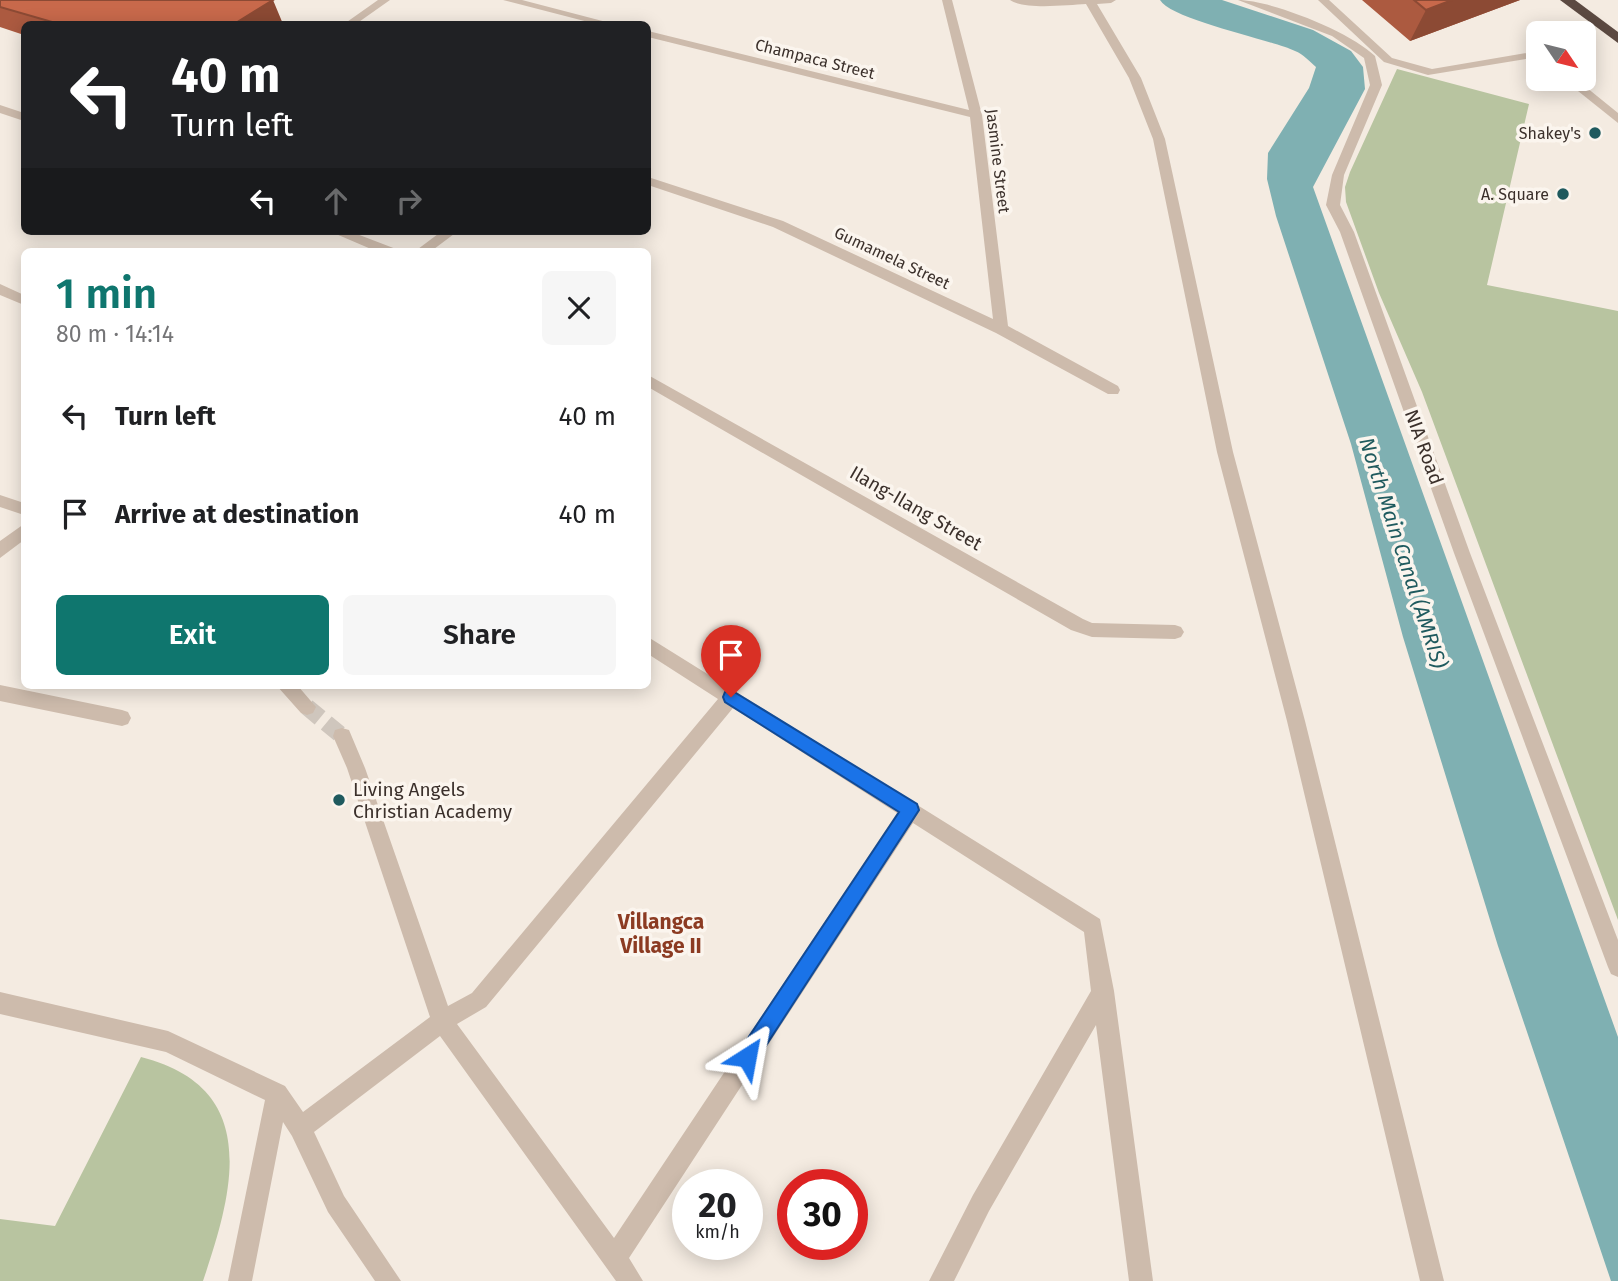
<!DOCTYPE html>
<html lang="en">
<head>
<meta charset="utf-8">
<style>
  :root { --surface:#fff; --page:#f6f6f6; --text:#202124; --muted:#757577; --accent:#0f766e }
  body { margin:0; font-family:"Fira Sans",sans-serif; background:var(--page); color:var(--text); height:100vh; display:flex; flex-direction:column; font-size:26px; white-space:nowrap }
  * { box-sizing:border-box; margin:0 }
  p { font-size:23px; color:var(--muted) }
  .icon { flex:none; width:38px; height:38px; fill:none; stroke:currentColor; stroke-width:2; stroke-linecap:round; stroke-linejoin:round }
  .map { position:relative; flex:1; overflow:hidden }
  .drawer { position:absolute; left:21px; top:248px; width:630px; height:441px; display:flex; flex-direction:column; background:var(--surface); border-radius:10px; box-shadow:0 4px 18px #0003 }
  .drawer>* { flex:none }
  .top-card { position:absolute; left:21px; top:21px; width:630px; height:214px; border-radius:10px; box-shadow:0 4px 18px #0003; background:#202124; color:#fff; overflow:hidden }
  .needle { width:46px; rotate:125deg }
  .tools { position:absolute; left:1526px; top:21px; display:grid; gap:14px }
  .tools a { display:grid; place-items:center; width:70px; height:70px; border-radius:10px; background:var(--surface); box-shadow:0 4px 18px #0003; font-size:35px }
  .speed { position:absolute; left:672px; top:1169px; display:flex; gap:14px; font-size:35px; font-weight:700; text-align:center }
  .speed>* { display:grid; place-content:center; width:91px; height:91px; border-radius:50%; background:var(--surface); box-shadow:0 4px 18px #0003; line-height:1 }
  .speed small { font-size:18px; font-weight:400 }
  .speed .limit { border:10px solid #d22; background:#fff; color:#111 }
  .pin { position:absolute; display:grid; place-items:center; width:60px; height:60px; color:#fff; margin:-72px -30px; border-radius:50% 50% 50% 0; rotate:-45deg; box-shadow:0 0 7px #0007 }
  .pin .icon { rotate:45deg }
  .me { position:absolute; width:77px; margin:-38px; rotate:34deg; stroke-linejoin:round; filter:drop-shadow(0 0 5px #0008) }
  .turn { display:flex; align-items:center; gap:24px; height:147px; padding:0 35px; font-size:32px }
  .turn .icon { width:91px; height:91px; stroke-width:2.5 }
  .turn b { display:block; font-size:49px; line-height:60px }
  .lanes { display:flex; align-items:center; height:66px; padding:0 35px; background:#0003; justify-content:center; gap:35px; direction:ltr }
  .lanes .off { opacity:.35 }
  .round { display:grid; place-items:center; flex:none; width:74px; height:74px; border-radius:10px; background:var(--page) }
  .headline { display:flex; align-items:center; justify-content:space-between; height:119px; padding:0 35px }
  h1 { font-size:42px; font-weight:600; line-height:52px; color:var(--accent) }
  .cta { display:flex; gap:14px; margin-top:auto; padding:14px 35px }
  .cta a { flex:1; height:80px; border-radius:10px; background:var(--accent); color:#fff; font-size:28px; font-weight:600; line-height:80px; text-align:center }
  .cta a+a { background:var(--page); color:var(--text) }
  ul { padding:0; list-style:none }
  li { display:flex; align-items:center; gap:21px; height:98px; padding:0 35px }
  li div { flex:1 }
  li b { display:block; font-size:26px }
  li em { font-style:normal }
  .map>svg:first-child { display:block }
</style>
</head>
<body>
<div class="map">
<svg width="1618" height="1281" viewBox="0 0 1618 1281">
  <rect width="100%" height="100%" fill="#f4ebe1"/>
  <path fill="#b8c4a0" d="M1397,69L1529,104L1487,285L1618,311V920L1422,392L1379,293L1346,202L1345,187L1350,172Z
    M141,1057C263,1088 233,1192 203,1281H0V1219L55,1226Z"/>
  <path fill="#7fb0b2" d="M1160,0H1222L1313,30L1351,51L1363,67L1365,89L1313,187L1618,1037V1281H1611L1498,946L1403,637L1351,444L1276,216L1267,179L1268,153L1309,88L1316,67C1310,62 1303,54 1295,51C1269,39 1172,20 1160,0Z"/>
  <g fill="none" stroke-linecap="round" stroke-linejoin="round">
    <path stroke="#cfc6bd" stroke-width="17" stroke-dasharray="17 8" stroke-linecap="butt" d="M307,707L342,736"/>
    <path fill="#cdbbac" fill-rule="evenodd" d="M378,0H390L356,24H344Z
      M503,0H522L614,24H596Z
      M942,0H952L982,115L1008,326L1118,386L1120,390L1118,394H1108L996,333L773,227L648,185V177L783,221L993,319L970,117L648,37V31L969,110Z
      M1010,0H1116L1111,3L1097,4L1141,78L1165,139L1233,452L1305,721L1444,1281H1420L1287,721L1217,452L1153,139L1129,78L1086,4C1067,5 1024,10 1010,0Z
      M1238,0C1271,0 1351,32 1375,56L1382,85L1344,175L1340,205L1354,232L1470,553L1618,940V977L1611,974L1608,967L1454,553L1340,232L1326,205L1332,175L1370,85L1364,58L1332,36Z
      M1318,0H1329L1392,58L1432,69L1538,51V57L1428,75L1384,62Z
      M1563,79H1576L1618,113V123Z
      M0,105L24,113V121L0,113Z
      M329,231H349L396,249L398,252H378Z
      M442,231H458L430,252H414Z
      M0,284L24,295V305L0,295Z
      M648,375L1083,619L1092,623L1175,625L1181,627L1184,632L1181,637L1175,639L1092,637L1071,630L648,387Z
      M0,495L24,503V515L0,507Z
      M24,524V540L0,558V541Z
      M648,637L1100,919L1114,991L1153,1281H1129L1096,1025L989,1211L954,1281H929L973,1195L1091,991L1084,932L913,823L629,1258L643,1281H616L440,1036L314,1132L344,1196L401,1281H375L328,1212L292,1136L283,1122L252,1281H228L265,1100L166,1052L0,1014V992L168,1031L285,1086L303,1112L430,1017L347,768L333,736L335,730L342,728L349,730L365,768L448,1006L472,993L718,699L648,654ZM733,708L897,813L614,1238L457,1024L486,1007Z
      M0,685L122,710L128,712L131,718L128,724L122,726L0,701Z
      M277,686H298L316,707L313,713L307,715L301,713Z"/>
    <path fill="#5c4a42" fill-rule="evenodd" d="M1560,0H1575L1618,32V43Z"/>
  </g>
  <path fill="#ac5a40" d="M0,0L283,24H24V35L0,27Z
    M1362,0H1520L1410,41Z"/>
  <path fill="#8c4a34" d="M273,0L283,24H234Z
    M1452,0H1520L1410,41L1426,10Z"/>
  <path fill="#c8694b" stroke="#8c4a34" stroke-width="2" d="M0,0H273L234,24H59L0,7Z
    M1414,0H1452L1426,10Z"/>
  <path fill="#1a73e8" stroke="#114b97" stroke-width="2" d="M731,690L917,804L919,810L754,1064L747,1067L740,1064L738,1057L740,1050L899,812L725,702L723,697L725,692Z"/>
  <g fill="#1f5a5e" stroke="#fbf5ee" stroke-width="2.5">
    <circle cx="1595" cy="133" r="7"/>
    <circle cx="1563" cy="194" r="7"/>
    <circle cx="339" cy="800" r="7"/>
  </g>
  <g text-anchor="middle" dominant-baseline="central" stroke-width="7" stroke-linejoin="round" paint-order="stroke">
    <g font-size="16" fill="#3b302b" stroke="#fbf5ee">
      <text transform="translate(815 59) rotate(14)">Champaca Street</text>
      <text transform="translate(998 161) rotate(83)">Jasmine Street</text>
      <text transform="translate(892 258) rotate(25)">Gumamela Street</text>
    </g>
    <g font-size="16" fill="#3b302b" stroke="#fbf5ee" text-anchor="end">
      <text x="1581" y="133">Shakey's</text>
      <text x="1549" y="194">A. Square</text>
    </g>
    <g font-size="19" fill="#3b302b" stroke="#fbf5ee">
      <text transform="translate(1424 447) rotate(70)">NIA Road</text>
      <text transform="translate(916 508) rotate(30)">Ilang-Ilang Street</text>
    </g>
    <g font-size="19" fill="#3b302b" stroke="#fbf5ee" text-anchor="start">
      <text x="353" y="789">Living Angels<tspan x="353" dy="22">Christian Academy</tspan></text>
    </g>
    <g font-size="21" font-style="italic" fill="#1f5a5e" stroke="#fbf5ee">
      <text transform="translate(1403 553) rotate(72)">North Main Canal (AMRIS)</text>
    </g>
    <g font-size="21" font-weight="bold" fill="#8c3b22" stroke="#fbf5ee">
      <text x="661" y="922">Villangca<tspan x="661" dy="24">Village II</tspan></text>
    </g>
  </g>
</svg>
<div class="tools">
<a><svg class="needle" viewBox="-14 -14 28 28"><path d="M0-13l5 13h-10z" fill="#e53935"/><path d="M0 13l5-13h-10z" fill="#757577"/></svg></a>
</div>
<div class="speed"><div>20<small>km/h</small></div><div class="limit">30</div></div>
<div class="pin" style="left:731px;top:697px;background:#d93025"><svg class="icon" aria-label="arrive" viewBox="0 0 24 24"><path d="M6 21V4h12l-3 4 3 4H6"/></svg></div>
<svg class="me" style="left:747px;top:1057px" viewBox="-20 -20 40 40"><path d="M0-17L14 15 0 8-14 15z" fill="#1a73e8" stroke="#fff" stroke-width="4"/></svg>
<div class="top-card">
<div class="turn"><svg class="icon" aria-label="left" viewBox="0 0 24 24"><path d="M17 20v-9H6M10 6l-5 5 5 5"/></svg><div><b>40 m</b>Turn left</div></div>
<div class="lanes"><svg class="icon" aria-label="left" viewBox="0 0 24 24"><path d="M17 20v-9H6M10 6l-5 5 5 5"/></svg><svg class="icon off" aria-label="ahead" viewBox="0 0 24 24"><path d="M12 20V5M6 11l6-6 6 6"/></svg><svg class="icon off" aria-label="right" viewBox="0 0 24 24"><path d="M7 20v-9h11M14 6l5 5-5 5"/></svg></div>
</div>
<section class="drawer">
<div class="headline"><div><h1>1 min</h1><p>80 m · 14:14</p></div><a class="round"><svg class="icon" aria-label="close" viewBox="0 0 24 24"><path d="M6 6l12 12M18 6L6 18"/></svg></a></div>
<ul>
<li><svg class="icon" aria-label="left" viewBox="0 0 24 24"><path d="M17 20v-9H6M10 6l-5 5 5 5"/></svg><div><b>Turn left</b></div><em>40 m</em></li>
<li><svg class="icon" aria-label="arrive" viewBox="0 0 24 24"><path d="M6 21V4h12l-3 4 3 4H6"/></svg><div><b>Arrive at destination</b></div><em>40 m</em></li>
</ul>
<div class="cta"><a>Exit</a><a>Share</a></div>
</section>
</div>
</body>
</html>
